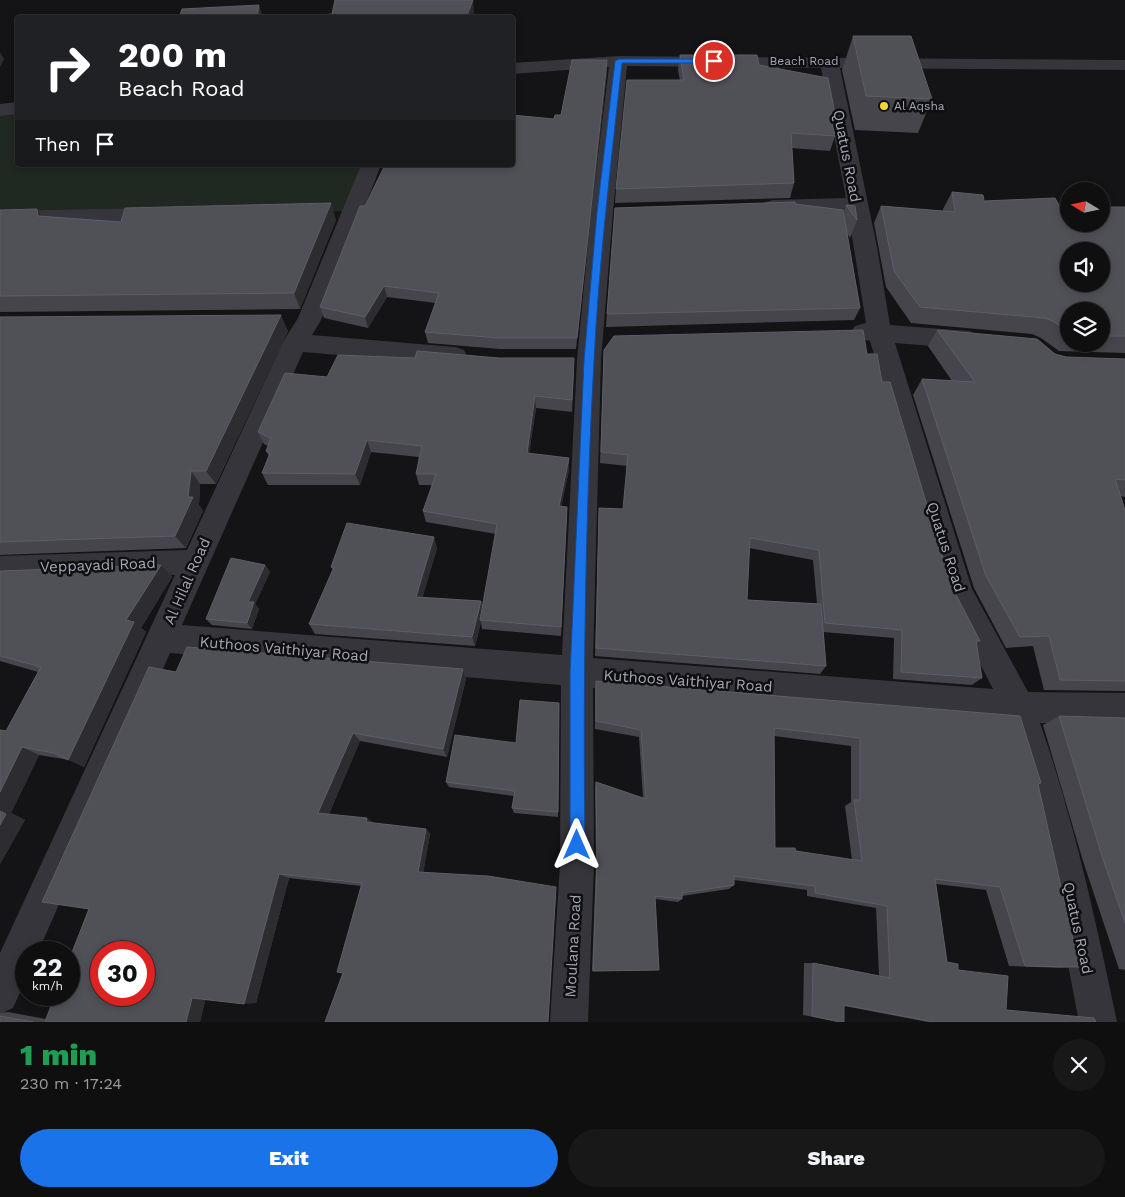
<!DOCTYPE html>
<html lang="en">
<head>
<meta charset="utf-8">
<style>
  :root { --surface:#0f0f10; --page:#181819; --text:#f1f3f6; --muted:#9b9c9f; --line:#2f2f30; --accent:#1a73e8 }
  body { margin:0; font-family:"Work Sans",sans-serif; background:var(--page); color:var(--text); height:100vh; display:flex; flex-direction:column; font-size:19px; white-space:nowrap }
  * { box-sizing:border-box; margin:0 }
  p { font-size:16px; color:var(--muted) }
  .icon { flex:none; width:28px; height:28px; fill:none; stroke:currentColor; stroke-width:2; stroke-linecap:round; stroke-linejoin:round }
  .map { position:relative; height:1022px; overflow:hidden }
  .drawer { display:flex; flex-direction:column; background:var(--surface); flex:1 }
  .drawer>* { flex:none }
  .hud { position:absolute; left:15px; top:15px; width:500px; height:152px; border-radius:5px; box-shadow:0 2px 8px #0003,0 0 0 1px var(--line); background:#202124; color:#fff; overflow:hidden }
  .needle { width:32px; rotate:280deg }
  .fabs { position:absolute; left:1060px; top:182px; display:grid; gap:10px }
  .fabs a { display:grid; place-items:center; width:50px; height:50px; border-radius:50%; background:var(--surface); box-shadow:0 2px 8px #0003,0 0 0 1px var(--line); font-size:25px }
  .speed { position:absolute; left:15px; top:941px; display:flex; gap:10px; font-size:25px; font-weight:700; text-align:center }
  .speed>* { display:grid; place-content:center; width:65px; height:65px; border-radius:50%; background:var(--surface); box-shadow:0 2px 8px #0003,0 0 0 1px var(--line); line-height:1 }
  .speed small { font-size:12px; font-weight:400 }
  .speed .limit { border:8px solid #d22; background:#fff; color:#111 }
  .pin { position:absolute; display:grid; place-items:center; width:42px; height:42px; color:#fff; margin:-21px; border:2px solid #fff; border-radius:50%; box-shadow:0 1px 5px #0007 }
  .me { position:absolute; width:55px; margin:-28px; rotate:0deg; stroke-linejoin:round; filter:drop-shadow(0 0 4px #0008) }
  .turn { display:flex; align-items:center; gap:18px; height:105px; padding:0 20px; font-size:22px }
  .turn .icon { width:65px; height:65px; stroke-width:2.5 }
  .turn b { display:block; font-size:35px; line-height:42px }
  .then { display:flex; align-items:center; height:48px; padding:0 20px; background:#0003; gap:10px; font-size:19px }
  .round { display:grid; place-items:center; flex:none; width:52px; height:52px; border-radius:26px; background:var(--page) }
  .headline { display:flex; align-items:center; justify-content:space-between; height:85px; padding:0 20px }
  h1 { font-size:30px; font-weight:800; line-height:38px; color:#1e9e55 }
  .primary-button { display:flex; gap:10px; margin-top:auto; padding:10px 20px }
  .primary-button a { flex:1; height:58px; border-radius:30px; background:var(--accent); color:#fff; font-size:20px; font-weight:800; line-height:58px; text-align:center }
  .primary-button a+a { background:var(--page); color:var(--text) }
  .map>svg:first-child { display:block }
</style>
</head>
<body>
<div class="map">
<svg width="1125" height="1022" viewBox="0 0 1125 1022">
  <rect width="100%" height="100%" fill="#141416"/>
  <path fill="#202822" d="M17,108L18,165H371L352,211L0,218V110Z"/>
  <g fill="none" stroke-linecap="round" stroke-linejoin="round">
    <path fill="#35353b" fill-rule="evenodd" d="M619,56L1125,60V70L840,68L877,247L890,325L969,331L977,334L981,340L977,346L969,349L895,343L972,589L1028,692L1125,693V725L1040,723C1074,820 1096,921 1117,1022H1079C1060,921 1040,819 1008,722L593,688L594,864L588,1022H550L560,864L561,685L170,653L38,952H26V979L13,1008L0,1014V953L175,575L0,582V556L187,550L283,342L298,318L361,165H381L321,320L312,335L455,347L464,350L467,356L464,362L455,365L303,352L182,625L562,655L577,360L591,212L609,67L512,74V63ZM627,66L821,68L846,198L773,200L766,202L762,207L766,212L773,214L848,212L866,323L855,326L851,332L855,338L870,341L944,593L993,689L593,658L601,360L613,212Z
      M18,102V114L0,116V104Z
      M160,208L168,210L171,215L168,220L160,222L0,225V211Z"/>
  </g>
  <path fill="#45454b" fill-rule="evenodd" d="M853,36L932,99L918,133L855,130L842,70Z
    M680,55L759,65L835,114L832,124L835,136L830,151L792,148L794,183L790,198L615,203L616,189L680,80L678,70Z
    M607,72L576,349H500L428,343L425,332L436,303L387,297L368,328L324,318L320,307L365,206L561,115Z
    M952,192L984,201L1060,207H1125V353L1059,351L1041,338L1032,334L911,323L886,287L874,223L881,206L943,211V209ZM1069,311H1101V344H1069Z
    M795,204L844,213L846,205L857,220L850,238L847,233L860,308L854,320L606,327L615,208Z
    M0,210L42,216L121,222L336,220L300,309L0,312Z
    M0,317L288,331L216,484H200L199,505L203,511L186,548L0,555Z
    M937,330L1066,357L1125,359V497L1121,496L1125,510V691L1044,690L1033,646L1006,648L974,588L913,395L922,379L952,381L928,346Z
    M604,350L867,354L882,382L951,585L980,641L976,644L982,678L972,685L893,679L894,638L823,632L826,666L820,674L595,656L599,508L623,509L627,466L600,463ZM749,548L813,560L817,604L747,600Z
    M574,371L572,412L536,408L529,454L569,458V470L561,507H567L561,636L482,629L481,622L475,646L315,634L309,624L333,570L331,567L437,548L422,598L481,601L483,607L496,534L426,522L423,511L432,485H419L416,474L419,457L371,452L360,485H268L262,473L269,456L266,451L268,446L264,444L258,432L327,377Z
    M161,565L172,577L141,628L146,632L84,767L69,760L39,755L11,813L25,820L0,864V730L6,731L38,672L0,661V571Z
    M265,565L270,572L255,604L259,609L252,629L212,625L206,619Z
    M463,669L466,679L447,757L360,741L329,814L373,823L426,829L430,834L423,872L556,891L548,1022H325L343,973L361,886L289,878L256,1003L205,1000L200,1022H0V1013L8,1012L46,1019L89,909L176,672Z
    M596,681L1020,716L1038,784L1079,967L1061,968L1009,966L986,890L936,884L947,962L958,970L1006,1010L1096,1022H928L844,1006V1022L834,1021L803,1015L804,963H813L879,976L876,908L807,896V890L734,880V885L729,889L682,896V899L678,902L655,899L659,970L592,971L596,864L595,788L596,782L643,798L639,737L595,729V690ZM774,736L851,746V802L845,806L852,860L775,848Z
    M559,703L558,817L514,813L512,808L514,796L449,787L446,782L516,743Z
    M1059,716L1125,718V970L1119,969L1083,861L1043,725Z"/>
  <path fill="#2d2d31" d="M473,0L474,12L472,18H466Z
    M259,5L263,18H257Z
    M0,52L4,59L0,67Z
    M607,60V72L576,349L577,338Z
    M331,203L336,220L300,309L294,293Z
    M37,209L48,226L38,216Z
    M384,286L387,297L368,328L365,317Z
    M281,315L288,331L216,484L206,471Z
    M535,396L536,408L527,465V453Z
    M367,440L371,452L360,485L355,474Z
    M569,458V470L559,517V506Z
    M191,471L200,484L199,505L203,511L186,548L175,536L188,497Z
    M567,507V517L561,636V627Z
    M434,537L437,548L420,607L416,597Z
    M161,565L172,577L141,628L146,632L84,767L68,760L126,620Z
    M265,565L270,572L255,604L259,609L252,629L247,623L248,602Z
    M481,601L483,611L480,620L481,622L475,646L472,637Z
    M463,669L466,679L447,757L443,749Z
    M353,733L360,741L327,818L318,813Z
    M22,747L39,755L11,813L25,820L0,864V792Z
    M367,818L374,823L366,822Z
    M426,829L430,834L423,876L418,872Z
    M279,874L289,878L256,1003L244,1004Z
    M192,998H206L200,1022H186Z"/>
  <path fill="#505057" stroke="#5d5e66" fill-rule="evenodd" d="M335,0H473L466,18H321V15L332,14Z
    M259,5L257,18H179L182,9Z
    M853,36H911L932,99L866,96Z
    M680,55H757L759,65L828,78L835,114H830L835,136L791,133L794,183L616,189L627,80H684Z
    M572,60H607L577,338H499L425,332L439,293L384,286L365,317L320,307L360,206H365L385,165H512V115L554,119L555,115H561Z
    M952,192L983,195L984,201L1055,198L1060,207H1069V224H1101V207H1125V336H1101V311H1069V333L1053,321L1044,318L920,307L894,271L881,206L955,212ZM1069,251H1101V284H1069Z
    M795,202V204L843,210L860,308L607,314L615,208Z
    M331,203L294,293L0,296V210L37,209L38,216L121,222L125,208Z
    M846,205L855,206L857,220Z
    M281,315L206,471H191L188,497H193L175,536L0,542V317Z
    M863,330L867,354H877L882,382H890L951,585L980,641H976L982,678L901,672L902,630L825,623L819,550L750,538L747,600L821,604L826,666L596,648L599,508L623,509L628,455L601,452L604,350L614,336Z
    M937,330L1037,339L1055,354L1066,357L1125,359V480L1115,479L1125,510V681L1060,680L1049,636L1020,637L986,576L922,379L975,382Z
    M417,351L499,358H574L572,400L535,396L527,453L569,458L559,506L567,507L561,627L480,620L497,524L423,511L436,474H416L422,446L367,440L355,474L262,473L270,453L266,451L271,438L258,432L285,373L327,377L338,355L415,358Z
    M347,523L434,537L416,597L481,601L472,637L309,624L334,567H331Z
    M231,558L265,565L248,602H254L247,623L206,619Z
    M161,565L126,620L134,622L68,760L54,753L22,747L0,792V730L6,731L41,667L0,656V571Z
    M187,647L463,669L443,749L353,733L318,813L367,818L366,822L426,829L418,872L488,876L556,887L548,1022H325L343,973L337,972L362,883L279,874L244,1004L192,998L186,1022H45L55,995H69V960L89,909L42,902L149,667L176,672ZM101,952H144V995H101Z
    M596,681L1020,716L1041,783L1038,784L1079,967L1025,966L1000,887L935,879L947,962L958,964V970L1008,976L1006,1010L1094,1018L1096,1022H934L844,1005V1022H840L812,1016L813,963L890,978L887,906L815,893V886L734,876V885L682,893V899L655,896L659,970L593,971L597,860L596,782L646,799L641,730L596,721ZM774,728L860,738V800H854L862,861L796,851L795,848H775Z
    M520,700L559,703L558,812L512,808L515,791L446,782L455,735L516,743Z
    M1059,716L1125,718V923L1102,856Z
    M0,811L6,814L0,825Z
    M0,1016L33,1022H0Z"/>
  <path fill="#1a73e8" stroke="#114b97" d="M714,59L717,60V63H622C611,162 599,262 594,361C585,522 583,684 585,845L582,850L577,852L572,850L570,845V673L584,360L597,212L615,61L619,59Z"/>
  <circle fill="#f4d72e" stroke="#0f0f11" stroke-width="2" cx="884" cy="106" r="5"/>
  <g text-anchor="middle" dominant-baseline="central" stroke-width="5" stroke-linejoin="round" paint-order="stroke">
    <g font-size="12" fill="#a5a7b6" stroke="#0f0f11">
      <text x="804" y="61">Beach Road</text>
    </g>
    <g font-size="12" fill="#a5a7b6" stroke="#0f0f11" text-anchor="start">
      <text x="894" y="106">Al Aqsha</text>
    </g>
    <g font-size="15" fill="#a5a7b6" stroke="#0f0f11">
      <text transform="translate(847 156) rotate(79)">Quatus Road</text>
      <text transform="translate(946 547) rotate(72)">Quatus Road</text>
      <text transform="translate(98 565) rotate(-2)">Veppayadi Road</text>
      <text transform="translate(187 581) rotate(-66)">Al Hilal Road</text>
      <text transform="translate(284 649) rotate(5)">Kuthoos Vaithiyar Road</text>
      <text transform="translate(688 681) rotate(4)">Kuthoos Vaithiyar Road</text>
      <text transform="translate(1078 928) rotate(78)">Quatus Road</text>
      <text transform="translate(573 946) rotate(-87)">Moulana Road</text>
    </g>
  </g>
</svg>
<div class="fabs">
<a><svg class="needle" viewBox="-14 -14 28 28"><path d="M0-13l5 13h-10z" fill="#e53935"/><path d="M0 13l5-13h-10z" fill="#9b9c9f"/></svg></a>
<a><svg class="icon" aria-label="sound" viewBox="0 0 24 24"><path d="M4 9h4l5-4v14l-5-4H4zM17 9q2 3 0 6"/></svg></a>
<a><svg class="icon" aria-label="layers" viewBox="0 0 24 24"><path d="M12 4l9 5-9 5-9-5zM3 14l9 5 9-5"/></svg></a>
</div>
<div class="speed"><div>22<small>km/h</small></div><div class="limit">30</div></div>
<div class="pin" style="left:714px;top:61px;background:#d93025"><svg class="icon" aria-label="arrive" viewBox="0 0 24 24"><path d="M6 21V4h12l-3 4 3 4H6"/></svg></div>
<svg class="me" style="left:577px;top:845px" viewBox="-20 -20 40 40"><path d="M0-17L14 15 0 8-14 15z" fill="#1a73e8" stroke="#fff" stroke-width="4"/></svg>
<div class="hud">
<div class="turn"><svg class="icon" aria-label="right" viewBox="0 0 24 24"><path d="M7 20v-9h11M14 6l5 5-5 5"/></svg><div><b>200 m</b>Beach Road</div></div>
<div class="then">Then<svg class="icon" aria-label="arrive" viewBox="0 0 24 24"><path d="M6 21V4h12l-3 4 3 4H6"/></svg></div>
</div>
</div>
<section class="drawer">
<div class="headline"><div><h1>1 min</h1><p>230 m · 17:24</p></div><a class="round"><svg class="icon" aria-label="close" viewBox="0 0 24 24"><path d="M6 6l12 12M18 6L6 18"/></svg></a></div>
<div class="primary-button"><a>Exit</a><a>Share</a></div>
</section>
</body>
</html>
